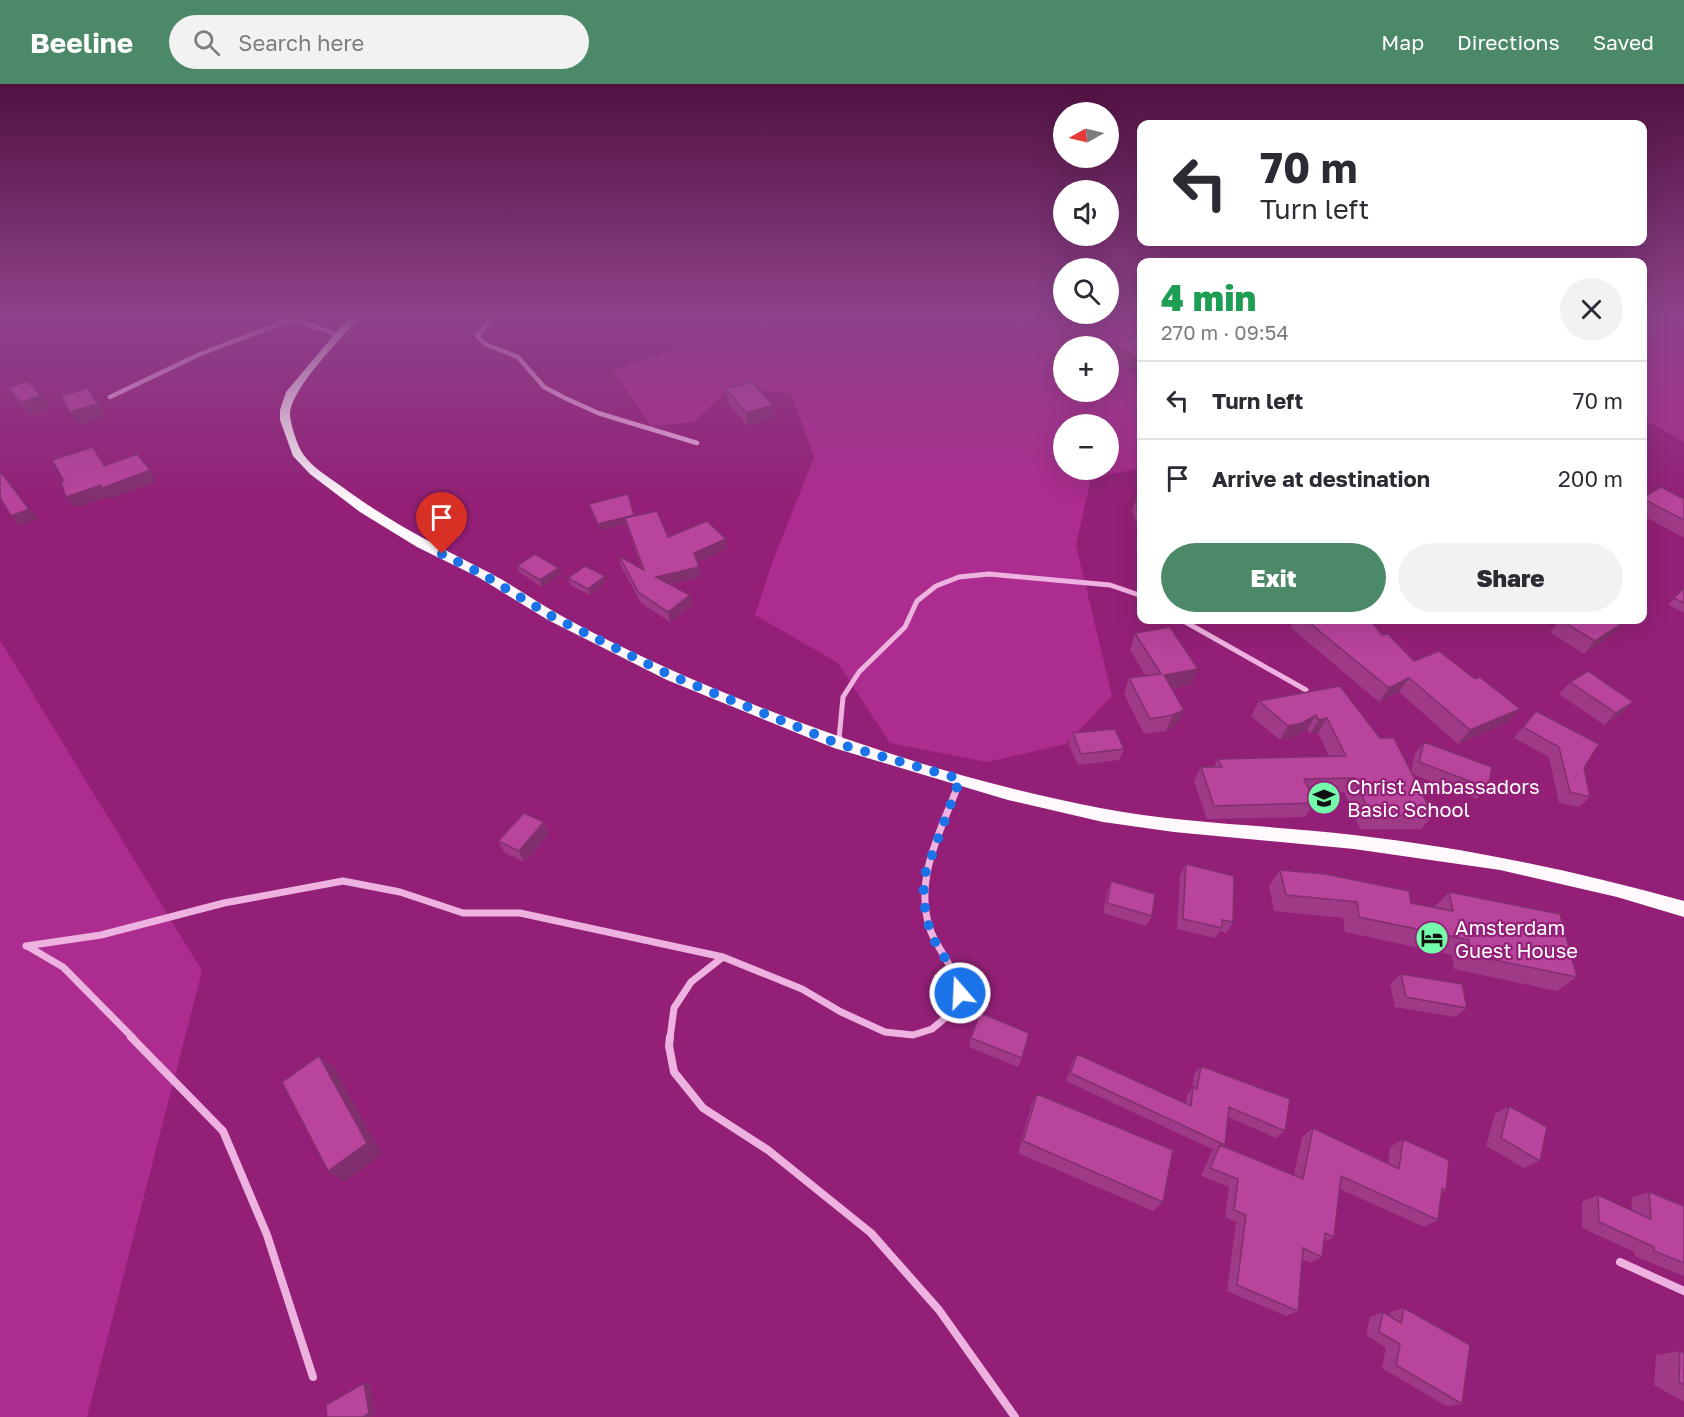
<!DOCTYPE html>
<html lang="en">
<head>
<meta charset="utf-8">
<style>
  :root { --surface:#fff; --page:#f2f2f3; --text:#2b2b33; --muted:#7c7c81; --line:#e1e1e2; --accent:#4b8968 }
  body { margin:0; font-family:"Golos Text",sans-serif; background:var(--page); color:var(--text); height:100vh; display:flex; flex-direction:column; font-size:22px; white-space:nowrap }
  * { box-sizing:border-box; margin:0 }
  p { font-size:20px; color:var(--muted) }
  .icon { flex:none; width:33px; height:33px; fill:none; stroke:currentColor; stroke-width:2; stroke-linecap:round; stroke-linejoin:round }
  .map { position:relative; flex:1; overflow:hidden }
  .details { position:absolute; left:1137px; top:174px; width:510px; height:366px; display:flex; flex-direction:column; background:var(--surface); border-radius:12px; box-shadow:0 6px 24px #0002 }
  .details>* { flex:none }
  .top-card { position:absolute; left:1137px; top:36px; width:510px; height:126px; border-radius:12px; box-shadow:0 6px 24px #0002; background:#fff; color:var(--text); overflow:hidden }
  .needle { width:39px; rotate:262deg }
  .fabs { position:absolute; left:1053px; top:18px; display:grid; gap:12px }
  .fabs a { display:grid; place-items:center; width:66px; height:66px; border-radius:50%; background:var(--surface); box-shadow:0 6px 24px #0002; font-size:30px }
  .pin { position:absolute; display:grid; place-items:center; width:51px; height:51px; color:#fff; margin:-62px -26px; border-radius:50% 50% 50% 0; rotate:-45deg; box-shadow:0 0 6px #0007 }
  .pin .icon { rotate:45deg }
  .me { position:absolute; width:66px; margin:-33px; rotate:341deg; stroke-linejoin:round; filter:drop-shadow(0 0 4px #0008) }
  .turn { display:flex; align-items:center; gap:21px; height:126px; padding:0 24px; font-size:27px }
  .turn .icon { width:78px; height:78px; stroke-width:2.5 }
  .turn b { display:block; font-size:42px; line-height:51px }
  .round { display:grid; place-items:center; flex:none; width:63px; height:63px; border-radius:32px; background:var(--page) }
  .overview { display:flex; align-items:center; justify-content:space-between; height:102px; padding:0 24px }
  h1 { font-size:36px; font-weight:800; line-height:45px; color:#1e9e55 }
  .action { display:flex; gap:12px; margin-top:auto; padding:12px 24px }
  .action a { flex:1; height:69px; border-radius:36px; background:var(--accent); color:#fff; font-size:24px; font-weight:800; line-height:69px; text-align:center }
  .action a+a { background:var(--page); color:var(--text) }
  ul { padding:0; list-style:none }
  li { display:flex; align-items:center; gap:18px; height:78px; padding:0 24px; border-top:2px solid var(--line) }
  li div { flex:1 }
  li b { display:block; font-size:22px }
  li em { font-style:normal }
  header { display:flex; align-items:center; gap:36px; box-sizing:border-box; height:84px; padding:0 30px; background:var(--accent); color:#fff }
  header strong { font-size:28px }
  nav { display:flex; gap:33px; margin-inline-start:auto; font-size:21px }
  .search { width:420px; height:54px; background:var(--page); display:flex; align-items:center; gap:15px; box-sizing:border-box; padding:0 21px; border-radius:33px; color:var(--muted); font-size:22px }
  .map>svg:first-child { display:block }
</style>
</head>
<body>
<header>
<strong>Beeline</strong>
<div class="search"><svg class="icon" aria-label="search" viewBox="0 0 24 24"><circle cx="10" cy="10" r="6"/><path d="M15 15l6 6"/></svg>Search here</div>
<nav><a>Map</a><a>Directions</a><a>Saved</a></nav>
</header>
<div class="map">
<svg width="1684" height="1333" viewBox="0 0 1684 1333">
  <rect width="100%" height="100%" fill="#932076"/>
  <path fill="#ad2c8f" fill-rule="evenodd" d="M764,232H1141V250L1100,262H1064V308H1108L1109,269L1141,297V384L1091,394L1076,461L1112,612L1066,660L987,678L890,659L838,579L755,531L772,479L814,373L791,309L728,305L694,338L651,342L614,287ZM1064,340H1108V386H1064Z
    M1642,232H1684V358L1643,335Z
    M0,556L202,887L87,1333H0Z"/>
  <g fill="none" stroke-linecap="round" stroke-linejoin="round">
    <path stroke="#eeb2e0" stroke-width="4.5" d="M283,232L339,251
      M401,232H406
      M490,232V236L477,252L485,260L518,273L544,303L565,314L598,329L697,359
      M110,313L200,270L293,235"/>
    <path stroke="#eeb2e0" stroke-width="5" d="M1182,536L1306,606
      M839,655L843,613L859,588L905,543L917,517L936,502L959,493L989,490L1110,501L1142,512"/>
    <path stroke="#eeb2e0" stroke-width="7" d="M839,659V654
      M26,862L101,851L224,819L343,797L400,808L463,829H520L723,873L802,905L841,928L885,948L913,951L932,945L951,929L960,909C957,900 954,891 950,883C944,869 933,857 929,842C914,791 943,743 960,696
      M27,862L63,883L133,954
      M670,954L674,924L691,898L723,873"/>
    <path stroke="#eeb2e0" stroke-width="8" d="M131,953L223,1047L267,1151L313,1293
      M670,953L669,962L674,988L703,1024L768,1066L871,1149L939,1226L1015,1333
      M1620,1178L1684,1207"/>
    <path fill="#fff9fd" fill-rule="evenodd" d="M350,232H360C342,254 290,305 290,331C291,342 297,361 303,370C312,383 328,393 341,402C385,435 433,460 482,485C507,497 529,513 553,527C593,550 636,570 678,589C813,648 955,696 1100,724C1184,740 1270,741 1354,751C1467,764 1575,787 1684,817V833L1617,813L1500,786L1354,765L1174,748L1103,738L1008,716L834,664L667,596L548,536L478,493L417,463L360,428L310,390L293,372L280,336V326L286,308Z"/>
  </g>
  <path fill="#9e3a86" d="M1142,251V282L1130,285L1111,270L1113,259Z
    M8,304L41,312L50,324L31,331L17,316Z
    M726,305L774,333L747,341L727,317Z
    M1142,413V438L1136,439L1132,427L1135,416Z
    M1642,413L1684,415V454L1642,431Z
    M589,420L635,432L668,453L727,465L697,478L699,483L701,493L670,500L690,511L692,521L670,538L641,519L621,482L619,472L642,485L626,440L600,446L591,426Z
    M1142,448V466L1136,461L1139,450Z
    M517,482L559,484L561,490L542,503L519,488Z
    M568,494L606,498L590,511L570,501Z
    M1684,504V529L1668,521Z
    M1294,536H1370L1382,551L1414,577L1475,595L1520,625L1507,639L1458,660L1399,608L1379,618L1290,543Z
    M1560,536L1623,539L1612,551L1584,570L1550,548Z
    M1135,549L1198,585L1191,601L1172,605L1177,641L1166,647L1144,650L1124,610L1129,594L1146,592L1130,566Z
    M1570,598L1633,618L1621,630L1604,641L1559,610Z
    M1340,602L1380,654L1411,687L1415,670L1424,658L1488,704L1477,715L1412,690L1433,731L1421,745H1360L1344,708H1310L1315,719L1305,733L1207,735L1194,697L1201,683H1214L1218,675L1329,672L1318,649L1310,650L1307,645L1294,653L1280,656L1251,632L1259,617Z
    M1536,627L1584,684L1590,713L1579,723L1559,719L1549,673L1514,654Z
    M1073,649L1124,665L1119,676L1078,681L1069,661Z
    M544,738L549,750L524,778L504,768L498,757Z
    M1186,780L1233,838L1226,849L1220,847L1215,854L1177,845L1180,791Z
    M1280,786L1411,819L1434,823L1449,808L1577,893L1557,907L1454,885L1452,871L1345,848L1343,834L1274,827L1269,802Z
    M1111,797L1152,832L1146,842L1103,829L1107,808Z
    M1401,890L1467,924L1455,933L1395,923L1390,900Z
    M971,954L1022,974L1018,983L969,963Z
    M1077,970L1186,1020L1187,1011L1192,1005L1194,990L1201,982L1285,1047L1276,1054L1228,1033L1225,1061L1223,1063L1294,1091L1302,1053L1313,1044L1388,1079L1390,1063L1403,1055L1446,1107L1441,1109L1438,1136L1424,1143L1340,1105L1334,1153L1324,1158L1322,1173L1310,1179L1302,1175L1298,1227L1286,1232L1227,1207L1236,1138L1225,1133L1229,1103L1201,1092L1211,1069L1214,1066L1066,997L1072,978Z
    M1037,1010L1163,1118L1153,1127L1018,1069L1031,1022Z
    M1509,1022L1540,1077L1524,1084L1486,1062L1495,1030Z
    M1649,1108L1684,1122V1192L1635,1172V1168L1582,1144V1118L1598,1111L1632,1126L1631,1114Z
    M1404,1224L1462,1320L1446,1322L1382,1284L1386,1264L1366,1251L1370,1233L1383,1228L1390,1233L1391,1228Z
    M1680,1267L1684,1269V1318L1654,1301L1656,1271Z"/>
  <path fill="#81306d" d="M1142,271V282L1130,285L1133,273Z
    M88,304L106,332L79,341L70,328Z
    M41,312L50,324L31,331L22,318Z
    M773,321L774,333L747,341L746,329Z
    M150,386L157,397L110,415L108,413L75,424L66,413Z
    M0,387L38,435L20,442L11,432Z
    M1142,427V438L1136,439L1140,428Z
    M634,431L625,434L626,440L600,446L598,440Z
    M726,455L727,465L695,479L694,469Z
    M699,483L701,493L658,502L656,493Z
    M559,484L561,490L542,503L540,496Z
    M605,492L606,498L590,511L588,505Z
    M690,511L692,521L670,538L668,528Z
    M1217,536H1225L1215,539Z
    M1623,539L1612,551L1584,570L1595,557Z
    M1198,585L1191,601L1158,607L1164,591Z
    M1409,594L1399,608L1379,618L1389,604Z
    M1633,618L1621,630L1604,641L1616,629Z
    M1520,625L1507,639L1458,660L1470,646Z
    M1184,626L1177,641L1166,647L1173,631Z
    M1316,631L1307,645L1294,653L1280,656L1288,642Z
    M1327,634L1318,649L1310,650L1319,636Z
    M544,738L549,750L524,778L519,767Z
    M319,972L335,985L382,1070L345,1098L328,1087Z
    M364,1299L370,1300L375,1330L371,1333H363Z"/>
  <path fill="#b8449c" stroke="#81306d" stroke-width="1.5" d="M1142,251V271L1133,273L1113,259Z
    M28,297L41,312L22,318L8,304Z
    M752,298L773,321L746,329L726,305Z
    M88,304L97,320L70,328L61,312Z
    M93,363L104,382L137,370L150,386L102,404L101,401L66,413L61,398L64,397L52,376Z
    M0,387L29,425L11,432L0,413Z
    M1661,403L1684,415V436L1642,414Z
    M628,410L634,431L598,440L589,420Z
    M1142,413V427L1140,428L1135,416Z
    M657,427L668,453L707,437L726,455L694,469L699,483L656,493L690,511L668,528L639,509L619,472L644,486L625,434Z
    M535,470L559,484L540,496L517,482Z
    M585,482L605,492L588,505L568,494Z
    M1684,504V519L1674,514Z
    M1306,536H1370L1382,551L1388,550L1414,577L1439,567L1475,595L1480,593L1520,625L1470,646L1409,594L1389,604Z
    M1560,536H1617L1623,539L1595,557Z
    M1170,543L1198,585L1164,591L1184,626L1173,631L1150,635L1129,594L1161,590L1135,549Z
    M1588,587L1633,618L1616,629L1570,598Z
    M1340,602L1380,654H1394L1433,731L1371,732L1354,694L1304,695L1315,719L1214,722L1201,683H1222L1218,675L1346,672L1327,634L1319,636L1316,631L1302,639L1288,642L1259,617Z
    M1536,627L1599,660L1584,684L1590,713L1570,708L1559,663L1523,643Z
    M1115,645L1124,665L1081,670L1073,649Z
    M1424,658L1492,683L1488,704L1419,678Z
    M524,729L544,738L519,767L498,757Z
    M1186,780L1234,792L1233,838L1222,836V844L1183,835Z
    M1280,786L1325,790L1409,807L1411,819L1453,827L1449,808L1560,830L1577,893L1471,871L1469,856L1359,833L1357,818L1286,811Z
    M1111,797L1155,810L1152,832L1107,819Z
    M1401,890L1462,900L1467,924L1406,913Z
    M980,929L1029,949L1022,974L971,954Z
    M1077,970L1191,1022L1193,1003L1197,1005L1201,982L1290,1015L1285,1047L1229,1023L1225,1061L1070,989Z
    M319,972L367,1059L328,1087L282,998Z
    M1037,1010L1173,1066L1163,1118L1023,1057Z
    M1509,1022L1547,1043L1540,1077L1501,1054Z
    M1313,1044L1399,1085L1403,1055L1449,1076L1446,1107L1442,1105L1438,1136L1341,1092L1334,1153L1325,1149L1322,1173L1303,1164L1298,1227L1237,1201L1246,1131L1234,1126L1238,1095L1210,1084L1220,1061L1303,1095Z
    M1649,1108L1684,1122V1179L1654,1167V1163L1599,1138L1598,1111L1651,1135Z
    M1404,1224L1470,1261L1462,1320L1396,1281L1400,1260L1379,1248L1383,1228L1401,1239Z
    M1680,1267L1684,1269V1301L1679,1298Z
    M364,1299L369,1329L363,1333H327L326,1321Z"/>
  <linearGradient id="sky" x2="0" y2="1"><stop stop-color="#511241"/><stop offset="0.55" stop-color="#8d428a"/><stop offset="1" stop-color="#8d428a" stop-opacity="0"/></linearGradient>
  <rect width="1684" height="419" fill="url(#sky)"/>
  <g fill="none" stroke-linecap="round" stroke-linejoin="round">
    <path stroke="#1a73e8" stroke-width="10" stroke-dasharray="0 18" d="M442,470L482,490L553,533L672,592L839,660L960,695L925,790L923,814L929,843L936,860L950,882L960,909"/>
  </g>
  <defs>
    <g id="school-disc" transform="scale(1.725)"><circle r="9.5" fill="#72fba9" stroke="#932076"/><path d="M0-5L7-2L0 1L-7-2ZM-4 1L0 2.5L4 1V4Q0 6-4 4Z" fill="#111"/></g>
    <g id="hotel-disc" transform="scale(1.725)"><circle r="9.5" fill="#72fba9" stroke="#932076"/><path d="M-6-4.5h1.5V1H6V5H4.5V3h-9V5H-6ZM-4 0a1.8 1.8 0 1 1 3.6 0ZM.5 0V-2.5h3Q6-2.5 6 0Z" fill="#111"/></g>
  </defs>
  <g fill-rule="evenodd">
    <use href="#school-disc" x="1324" y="714"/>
    <use href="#hotel-disc" x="1432" y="854"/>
  </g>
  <g text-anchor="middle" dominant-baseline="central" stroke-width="4.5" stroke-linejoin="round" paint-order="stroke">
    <g font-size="20" fill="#fff" stroke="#932076" text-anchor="start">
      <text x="1347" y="702">Christ Ambassadors<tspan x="1347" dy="23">Basic School</tspan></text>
      <text x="1455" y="843">Amsterdam<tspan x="1455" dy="23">Guest House</tspan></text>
    </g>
  </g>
</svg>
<div class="fabs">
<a><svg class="needle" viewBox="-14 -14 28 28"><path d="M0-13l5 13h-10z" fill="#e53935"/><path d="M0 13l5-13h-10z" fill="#7c7c81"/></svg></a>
<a><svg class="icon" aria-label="sound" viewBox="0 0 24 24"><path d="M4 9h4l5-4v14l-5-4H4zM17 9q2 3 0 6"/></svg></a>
<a><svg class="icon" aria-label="search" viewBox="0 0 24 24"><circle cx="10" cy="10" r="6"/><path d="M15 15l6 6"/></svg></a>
<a>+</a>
<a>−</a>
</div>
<div class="pin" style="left:442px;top:470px;background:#d93025"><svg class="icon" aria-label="arrive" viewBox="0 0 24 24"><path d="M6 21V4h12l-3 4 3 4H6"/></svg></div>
<svg class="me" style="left:960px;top:909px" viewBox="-20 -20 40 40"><circle r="17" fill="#1a73e8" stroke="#fff" stroke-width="3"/><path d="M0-11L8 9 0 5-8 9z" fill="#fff"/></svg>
<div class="top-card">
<div class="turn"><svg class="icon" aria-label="left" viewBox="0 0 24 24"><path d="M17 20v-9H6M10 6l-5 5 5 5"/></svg><div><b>70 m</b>Turn left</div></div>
</div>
<section class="details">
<div class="overview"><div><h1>4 min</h1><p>270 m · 09:54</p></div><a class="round"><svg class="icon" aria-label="close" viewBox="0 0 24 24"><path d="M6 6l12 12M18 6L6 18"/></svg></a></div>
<ul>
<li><svg class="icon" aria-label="left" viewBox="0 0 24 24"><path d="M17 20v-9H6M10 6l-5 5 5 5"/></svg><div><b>Turn left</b></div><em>70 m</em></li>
<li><svg class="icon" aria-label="arrive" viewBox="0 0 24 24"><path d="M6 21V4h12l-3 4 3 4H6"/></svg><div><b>Arrive at destination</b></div><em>200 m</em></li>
</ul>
<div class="action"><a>Exit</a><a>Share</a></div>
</section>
</div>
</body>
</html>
